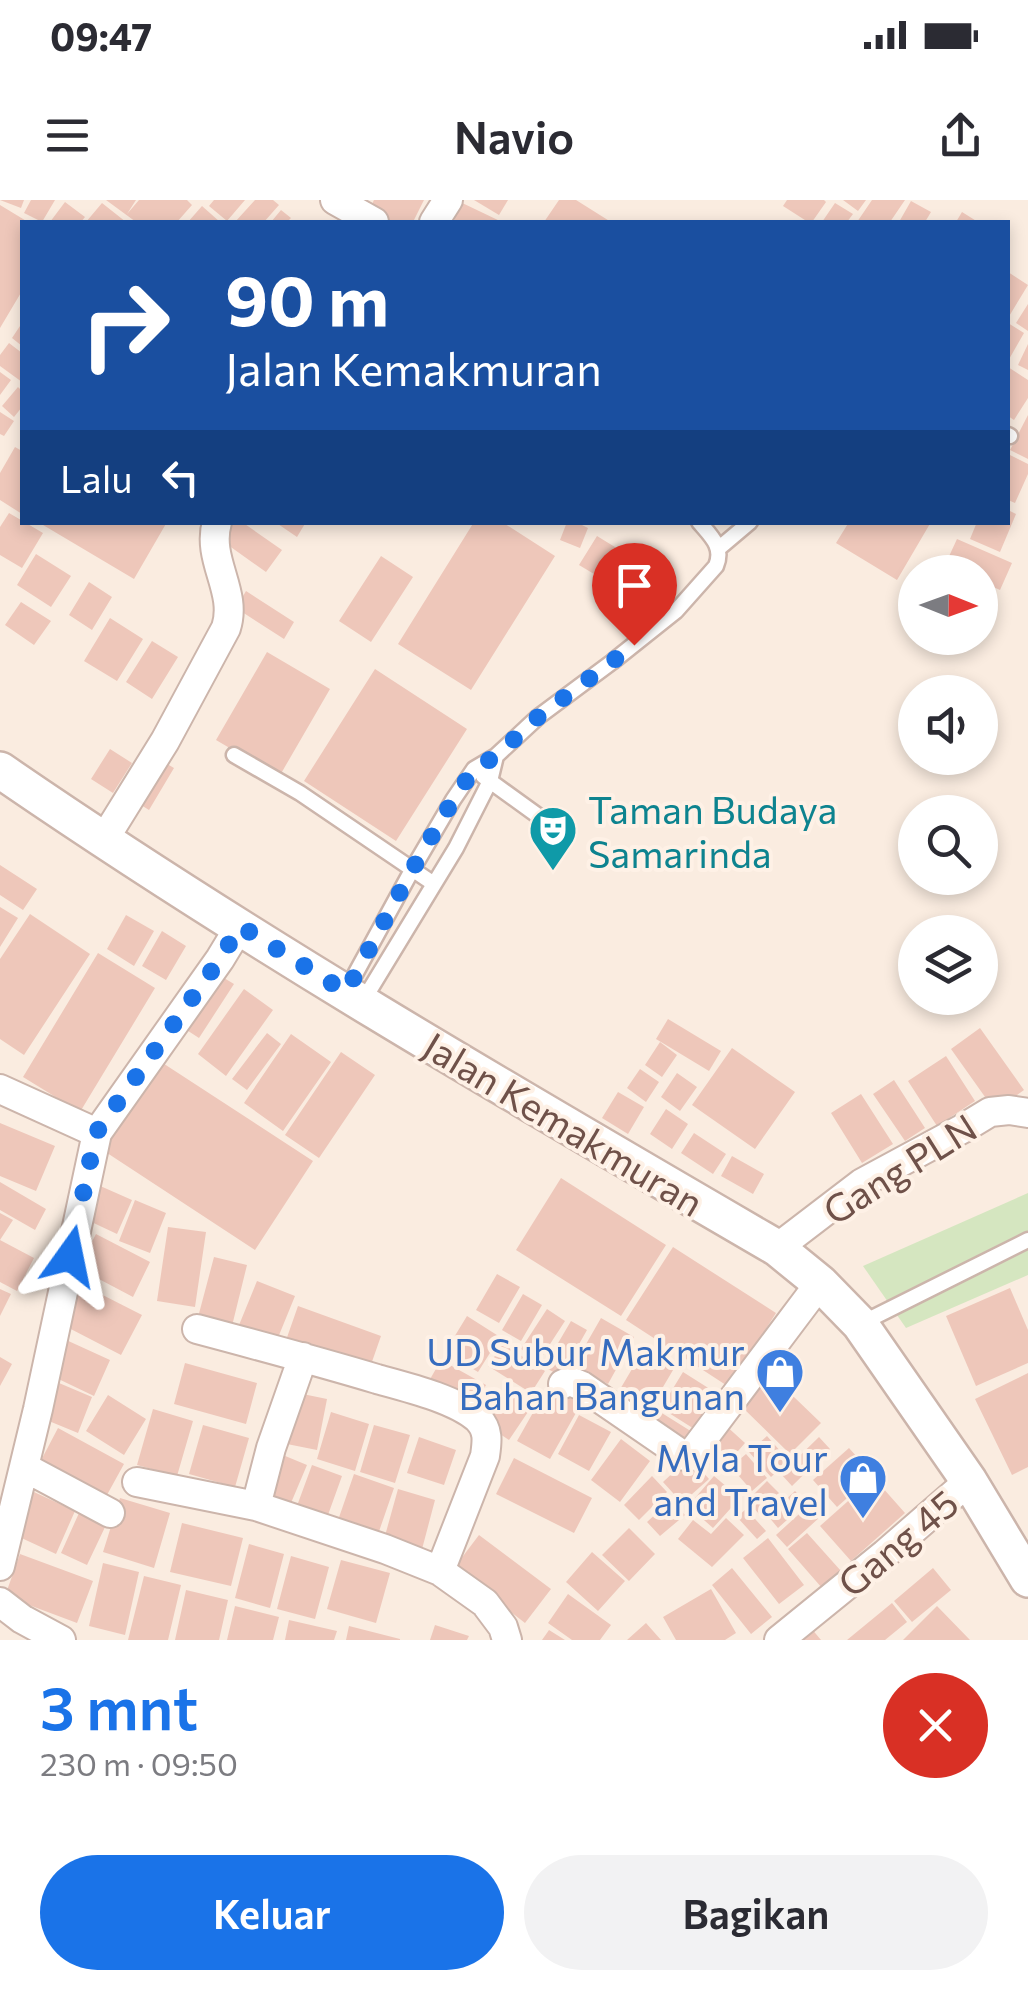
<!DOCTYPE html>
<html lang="id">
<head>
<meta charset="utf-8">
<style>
  :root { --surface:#fff; --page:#f2f2f3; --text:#2b2b33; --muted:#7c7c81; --accent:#1a73e8 }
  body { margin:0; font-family:Commissioner,sans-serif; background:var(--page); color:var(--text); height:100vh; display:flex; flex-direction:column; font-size:38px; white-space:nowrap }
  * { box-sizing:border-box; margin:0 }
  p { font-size:32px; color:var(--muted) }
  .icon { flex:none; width:55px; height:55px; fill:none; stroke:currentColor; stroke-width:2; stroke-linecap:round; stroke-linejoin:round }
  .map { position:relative; height:1440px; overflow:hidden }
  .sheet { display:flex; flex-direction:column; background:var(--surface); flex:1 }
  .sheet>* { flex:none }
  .guide { position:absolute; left:20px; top:20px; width:990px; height:305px; border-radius:0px; box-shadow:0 5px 15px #0003; background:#1a4fa0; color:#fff; overflow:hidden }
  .needle { width:65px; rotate:91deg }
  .fabs { position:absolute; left:898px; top:355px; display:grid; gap:20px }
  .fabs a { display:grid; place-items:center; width:100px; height:100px; border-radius:50%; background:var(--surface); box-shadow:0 5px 15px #0003; font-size:50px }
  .pin { position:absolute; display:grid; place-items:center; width:85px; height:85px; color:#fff; margin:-102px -42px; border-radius:50% 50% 50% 0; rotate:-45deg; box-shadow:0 0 10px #0007 }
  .pin .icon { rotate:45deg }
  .me { position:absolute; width:110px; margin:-55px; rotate:12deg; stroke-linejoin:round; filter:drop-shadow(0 0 8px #0008) }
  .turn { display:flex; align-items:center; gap:35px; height:210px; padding:0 40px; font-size:45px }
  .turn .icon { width:130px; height:130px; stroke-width:2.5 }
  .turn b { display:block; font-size:70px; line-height:85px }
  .then { display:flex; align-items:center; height:95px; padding:0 40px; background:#0003; gap:20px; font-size:38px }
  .round { display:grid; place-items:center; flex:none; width:105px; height:105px; border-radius:52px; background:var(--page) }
  .headline { display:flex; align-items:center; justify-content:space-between; height:170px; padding:0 40px }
  h1 { font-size:60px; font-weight:600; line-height:75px; color:var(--accent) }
  .primary-button { display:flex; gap:20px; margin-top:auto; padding:20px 40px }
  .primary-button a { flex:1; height:115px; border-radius:60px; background:var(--accent); color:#fff; font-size:40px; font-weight:600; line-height:115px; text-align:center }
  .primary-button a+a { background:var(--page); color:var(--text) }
  .status { display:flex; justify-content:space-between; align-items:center; height:70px; padding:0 50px; background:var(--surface); direction:ltr }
  .status svg { height:28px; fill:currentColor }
  header { display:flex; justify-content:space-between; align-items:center; height:130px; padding:0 40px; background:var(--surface); font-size:45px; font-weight:600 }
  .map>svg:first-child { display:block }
</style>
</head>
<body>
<div class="status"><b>09:47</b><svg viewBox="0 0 49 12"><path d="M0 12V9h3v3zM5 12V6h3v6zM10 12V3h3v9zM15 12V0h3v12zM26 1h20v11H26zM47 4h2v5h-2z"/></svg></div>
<header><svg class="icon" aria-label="menu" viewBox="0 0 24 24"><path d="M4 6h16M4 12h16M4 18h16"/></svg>Navio<svg class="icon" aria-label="share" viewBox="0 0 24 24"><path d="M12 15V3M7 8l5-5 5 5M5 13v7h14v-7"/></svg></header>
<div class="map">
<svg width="1028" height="1440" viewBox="0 0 1028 1440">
  <rect width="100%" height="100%" fill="#faece0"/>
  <path fill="#d5e6c0" d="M1028,993V1075L906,1128L863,1066Z"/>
  <path fill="#eec7ba" d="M0,0H24L21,8Z
    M31,0H55L42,22L24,13Z
    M106,0H136L127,14L139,0H187L192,5L177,22H136Z
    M214,0H245L227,21L209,6Z
    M255,0H273L279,5L264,22H235Z
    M374,0H424L413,22H383L367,14Z
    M456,0L502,22H460L446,16Z
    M474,0H508L499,15Z
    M559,0H576L611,22H544Z
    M787,0H824L826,2L812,22H808L783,6Z
    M843,0H866L858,11Z
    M872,0H905L890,22H857Z
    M911,1L931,12L925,22H899Z
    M65,2L85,17L81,22H50Z
    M102,3L126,22H86Z
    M835,3L853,14L847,22H822Z
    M0,5L28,22H22V91L0,128Z
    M202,6L220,22H188Z
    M281,10L291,18L287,22H271Z
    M962,12L978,22H956Z
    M1008,72L1028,85L1008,118Z
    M1028,104V131L1016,123Z
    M22,123V146L12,138Z
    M1008,123L1024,133L1008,161Z
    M9,143L22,153V182L0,166V155Z
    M1028,144V170L1018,165Z
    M1008,167L1028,180V198L1014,220L1008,216Z
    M0,172L11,180L0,195Z
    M18,187L22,191V207L14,217L2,206Z
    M0,212L14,221L4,236L0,234Z
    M1028,215V259L1010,250Z
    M15,247L22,251V314L0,300V273Z
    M1008,254L1028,264V274L1015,303L1008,300Z
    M1008,310L1016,314L1000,352L970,339L977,322H1008Z
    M9,313L43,333L22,368L0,355V327Z
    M38,322H167L134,379Z
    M233,322H242L282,350L266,372L221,340Z
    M275,322H306L297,337Z
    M474,322H502L555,356L471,490L398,444Z
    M567,322H576L588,328L580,348L560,340Z
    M849,322H931L897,380L836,343Z
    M597,336L641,363L624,392L579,365Z
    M957,339L1012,363L1000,390L980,381V372H961L945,365Z
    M36,354L71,376L51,407L17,385Z
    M381,356L413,377L371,442L339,421Z
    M89,382L112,397L92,430L69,415Z
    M246,391L294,422L284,439L236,408Z
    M21,402L51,421L34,445L5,425Z
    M110,418L143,439L117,481L84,461Z
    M152,441L178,457L152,499L126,482Z
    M267,452L330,489L279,577L216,540Z
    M375,469L467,529L396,641L304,581Z
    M110,549L132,563L113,593L91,579Z
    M157,558L174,568L149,610L133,600Z
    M0,665L37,689L23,710L0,695Z
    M0,707L18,718L0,747Z
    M30,714L90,754L24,855L0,839V759Z
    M126,715L154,731L134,766L107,749Z
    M162,731L186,746L166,780L142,766Z
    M98,753L155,788L80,912L23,877Z
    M214,772L234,784L199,838L179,825Z
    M244,789L273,810L226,876L198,854Z
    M668,819L721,851L709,871L656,839Z
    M980,828L1024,890L995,911L951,849Z
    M267,833L281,844L247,890L232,879Z
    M291,834L331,862L283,931L244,903Z
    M660,842L677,855L662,877L645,865Z
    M732,848L795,892L755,949L692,905Z
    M341,852L375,875L319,958L285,935Z
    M946,856L975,901L937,926L908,881Z
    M155,858L313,961L255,1050L98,947Z
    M640,869L659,882L646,902L627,888Z
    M677,873L697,887L680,911L661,897Z
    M894,880L925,928L905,941L873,894Z
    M618,892L644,907L628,934L602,918Z
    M861,894L893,944L862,963L831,913Z
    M666,909L688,924L672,949L650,934Z
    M0,923L55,946L36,991L0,976Z
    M694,933L726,954L713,974L681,953Z
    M732,956L764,974L753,994L721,976Z
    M561,978L666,1045L621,1116L516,1050Z
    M0,982L46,1009L35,1030L0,1010Z
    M98,985L132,1000L117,1034L83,1018Z
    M135,1000L166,1013L150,1053L119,1041Z
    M0,1013L13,1020L0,1040L34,1058L17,1091L0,1082Z
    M168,1027L206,1032L195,1107L157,1101Z
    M96,1034L150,1062L133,1097L78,1068Z
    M673,1047L776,1113L729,1187L626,1120Z
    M214,1057L247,1065L231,1130L197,1121Z
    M497,1074L520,1087L499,1123L476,1110Z
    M257,1081L295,1096L275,1145L237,1130Z
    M83,1085L142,1115L121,1155L63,1125Z
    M1010,1088L1028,1130V1163L976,1186L946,1116Z
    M0,1089L11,1094L0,1116Z
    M523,1094L542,1105L521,1141L502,1130Z
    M298,1106L381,1136L367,1176L284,1146Z
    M547,1109L565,1121L539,1161L521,1149Z
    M467,1116L500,1137L478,1172L445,1152Z
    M601,1118L634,1137L608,1184L574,1165Z
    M571,1121L587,1130L561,1176L544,1167Z
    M64,1139L110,1160L94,1196L48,1174Z
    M503,1144L545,1171L531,1193L488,1166Z
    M645,1147L676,1165L650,1209L619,1191Z
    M0,1157L12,1164L0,1186Z
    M441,1160L486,1185L474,1207L429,1181Z
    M185,1163L257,1183L246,1224L174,1204Z
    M683,1172L721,1196L699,1232L661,1208Z
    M769,1173L821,1223L790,1254L739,1204Z
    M1028,1173V1267L1012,1275L975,1199Z
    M59,1183L92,1197L78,1233L44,1219Z
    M507,1185L534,1203L509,1240L482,1222Z
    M548,1186L581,1204L550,1259L517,1241Z
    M293,1192L327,1199L317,1250L282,1243Z
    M108,1195L146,1219L124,1255L86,1231Z
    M153,1209L193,1221L177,1276L137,1265Z
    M657,1210L697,1235L689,1250L648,1226Z
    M331,1212L369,1224L355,1271L317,1259Z
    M579,1215L611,1232L589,1271L558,1254Z
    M723,1223L745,1243L719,1273L697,1253Z
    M203,1225L249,1238L235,1287L189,1274Z
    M374,1225L410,1235L395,1283L360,1272Z
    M58,1228L124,1264L102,1304L37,1268Z
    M767,1236L789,1261L771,1277L749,1252Z
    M419,1237L456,1250L444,1285L407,1273Z
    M819,1237L830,1249L792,1286L781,1274Z
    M621,1239L650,1261L620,1302L591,1280Z
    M849,1248L873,1275L837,1307L813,1280Z
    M278,1253L307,1265L288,1310L259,1298Z
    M746,1254L767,1278L752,1291L731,1267Z
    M690,1257L709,1279L682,1303L663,1282Z
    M514,1258L592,1298L574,1333L496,1294Z
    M312,1265L342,1276L324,1326L294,1314Z
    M354,1274L394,1288L375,1343L335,1329Z
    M652,1276L667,1292L639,1320L624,1305Z
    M714,1276L740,1298L713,1328L688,1306Z
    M874,1278L905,1313L851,1361L820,1326Z
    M767,1281L780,1294L760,1315L747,1301Z
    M398,1289L435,1300L421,1353L383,1343Z
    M795,1291L806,1303L778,1328L768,1316Z
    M34,1292L75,1311L56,1354L15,1335Z
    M120,1298L170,1313L154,1368L103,1352Z
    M671,1300L685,1315L660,1336L647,1322Z
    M809,1305L820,1317L787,1347L776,1335Z
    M746,1309L766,1331L757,1339L737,1317Z
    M79,1313L106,1325L87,1365L61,1353Z
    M726,1318L744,1335L712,1367L678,1339L693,1320L711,1334Z
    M182,1323L243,1338L231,1386L170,1372Z
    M629,1328L655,1354L629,1381L602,1355Z
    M807,1333L841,1371L822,1388L788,1349Z
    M479,1335L551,1389L525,1423L454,1368Z
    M768,1338L804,1385L779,1404L743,1358Z
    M249,1344L284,1354L270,1408L235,1398Z
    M592,1352L625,1381L598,1411L566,1382Z
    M20,1354L93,1381L77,1423L5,1396Z
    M291,1356L329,1367L315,1419L277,1409Z
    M341,1360L390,1373L376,1423L327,1409Z
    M103,1363L139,1372L125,1435L89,1426Z
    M732,1368L772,1417L751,1434L712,1385Z
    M933,1368L951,1390L912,1422L894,1401Z
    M144,1376L181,1385L168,1440H128Z
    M711,1389L736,1433L725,1440H676L663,1417Z
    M186,1390L228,1400L219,1440H175Z
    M568,1394L611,1425L600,1440H572L548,1423Z
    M892,1403L907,1422L885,1440H847Z
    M235,1406L279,1417L273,1440H227Z
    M937,1406L970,1440H903Z
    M289,1420L337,1431L334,1440H285Z
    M646,1423L661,1440H627Z
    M435,1425L469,1436L467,1440H430Z
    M349,1426L400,1439V1440H346Z
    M811,1428L821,1440H797Z
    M549,1430L565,1440H542Z"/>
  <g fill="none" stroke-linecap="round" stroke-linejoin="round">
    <g stroke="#ccb5ab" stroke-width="19">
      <path id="service" d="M1008,235L1010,236
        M718,349L750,322
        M234,555L300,593L434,684
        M483,576L566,636
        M346,791L412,670L453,600L474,569L496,556L538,517L612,462L676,411L716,366C724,347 711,336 699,322
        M363,801L456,648L490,581L496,556
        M860,1124L1028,1040"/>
    </g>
    <g stroke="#ccb5ab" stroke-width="32">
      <path id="minor" d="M335,0L374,22
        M434,22L448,0
        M103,641L165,541L226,428C238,391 206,360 217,322
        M0,889L97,933
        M777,1048L862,983L962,929L990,912L1009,910L1028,913
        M197,1129C257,1145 317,1161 377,1179C406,1187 456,1199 478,1219C489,1230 487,1242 485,1256L440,1371
        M563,1184L570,1181L582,1186L684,1256H690L820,1083
        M24,1267L110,1313
        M137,1282L256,1306L385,1349L440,1371L485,1403L503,1427L507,1440
        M256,1306L271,1248L303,1157
        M0,1366L38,1209L97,933L220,759L240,726
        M0,1402L22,1419L61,1440
        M779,1440L885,1354L969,1281"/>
    </g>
    <g stroke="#ccb5ab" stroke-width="40">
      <path id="tertiary" d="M0,570C250,742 514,895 777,1048L820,1083L860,1124L969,1281L1028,1379"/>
    </g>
    <use href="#service" stroke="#fff" stroke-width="14"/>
    <use href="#minor" stroke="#fff" stroke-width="28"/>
    <use href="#tertiary" stroke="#fff" stroke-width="35"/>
  </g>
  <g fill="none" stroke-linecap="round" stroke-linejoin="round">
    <path stroke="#1a73e8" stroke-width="18" stroke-dasharray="0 32.4" d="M70,1056L96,933L220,759L240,726L346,792L412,670L453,600L474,569L496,556L538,517L634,445"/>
  </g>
  <defs>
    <g id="theatre-pin" transform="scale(2.5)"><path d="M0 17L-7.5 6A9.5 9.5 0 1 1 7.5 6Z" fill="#0f9aa8" stroke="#fef1e6"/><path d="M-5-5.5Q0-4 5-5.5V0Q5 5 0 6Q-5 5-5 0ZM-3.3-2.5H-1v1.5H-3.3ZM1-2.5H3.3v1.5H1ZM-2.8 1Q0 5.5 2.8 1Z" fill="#fff"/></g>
    <g id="shop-pin" transform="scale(2.5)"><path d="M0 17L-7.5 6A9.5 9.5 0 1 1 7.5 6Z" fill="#3f7fe0" stroke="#fef1e6"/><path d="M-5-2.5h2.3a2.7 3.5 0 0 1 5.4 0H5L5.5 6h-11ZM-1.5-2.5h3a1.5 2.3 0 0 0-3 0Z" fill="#fff"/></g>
  </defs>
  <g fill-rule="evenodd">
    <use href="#theatre-pin" x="553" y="630"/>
    <use href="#shop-pin" x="780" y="1172"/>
    <use href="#shop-pin" x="863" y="1278"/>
  </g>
  <g text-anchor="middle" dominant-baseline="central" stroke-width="8" stroke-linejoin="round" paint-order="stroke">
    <g font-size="38" fill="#0d838f" stroke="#fef1e6" text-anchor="start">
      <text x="588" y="608">Taman Budaya<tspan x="588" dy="44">Samarinda</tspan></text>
    </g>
    <g font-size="38" fill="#6f5149" stroke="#fef1e6">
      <text transform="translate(564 923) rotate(31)">Jalan Kemakmuran</text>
      <text transform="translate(899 968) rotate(-32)">Gang PLN</text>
      <text transform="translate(897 1342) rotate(-40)">Gang 45</text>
    </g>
    <g font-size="38" fill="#366cbe" stroke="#fef1e6" text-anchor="end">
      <text x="745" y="1150">UD Subur Makmur<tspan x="745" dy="44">Bahan Bangunan</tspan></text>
      <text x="828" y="1256">Myla Tour<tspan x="828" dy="44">and Travel</tspan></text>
    </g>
  </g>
</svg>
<div class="fabs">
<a><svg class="needle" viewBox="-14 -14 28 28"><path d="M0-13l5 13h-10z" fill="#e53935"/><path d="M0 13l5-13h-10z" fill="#7c7c81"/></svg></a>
<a><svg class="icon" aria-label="sound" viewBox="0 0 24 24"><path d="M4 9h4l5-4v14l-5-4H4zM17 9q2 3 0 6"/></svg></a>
<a><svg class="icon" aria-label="search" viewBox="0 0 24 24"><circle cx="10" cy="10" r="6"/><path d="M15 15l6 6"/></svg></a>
<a><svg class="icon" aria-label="layers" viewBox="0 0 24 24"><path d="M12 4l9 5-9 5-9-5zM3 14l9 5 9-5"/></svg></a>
</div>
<div class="pin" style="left:634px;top:445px;background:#d93025"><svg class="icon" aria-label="arrive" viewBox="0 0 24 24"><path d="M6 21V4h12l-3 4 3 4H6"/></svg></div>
<svg class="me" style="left:70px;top:1056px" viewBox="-20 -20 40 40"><path d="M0-17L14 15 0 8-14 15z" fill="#1a73e8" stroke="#fff" stroke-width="4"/></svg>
<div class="guide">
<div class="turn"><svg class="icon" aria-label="right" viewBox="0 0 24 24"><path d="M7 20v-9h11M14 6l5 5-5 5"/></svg><div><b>90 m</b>Jalan Kemakmuran</div></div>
<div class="then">Lalu<svg class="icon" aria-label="left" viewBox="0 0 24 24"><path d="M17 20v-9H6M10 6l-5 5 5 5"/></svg></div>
</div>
</div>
<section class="sheet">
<div class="headline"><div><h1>3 mnt</h1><p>230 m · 09:50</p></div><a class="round" style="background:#d93025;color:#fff"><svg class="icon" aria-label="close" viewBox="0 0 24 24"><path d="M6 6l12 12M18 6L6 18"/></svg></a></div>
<div class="primary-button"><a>Keluar</a><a>Bagikan</a></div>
</section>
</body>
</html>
